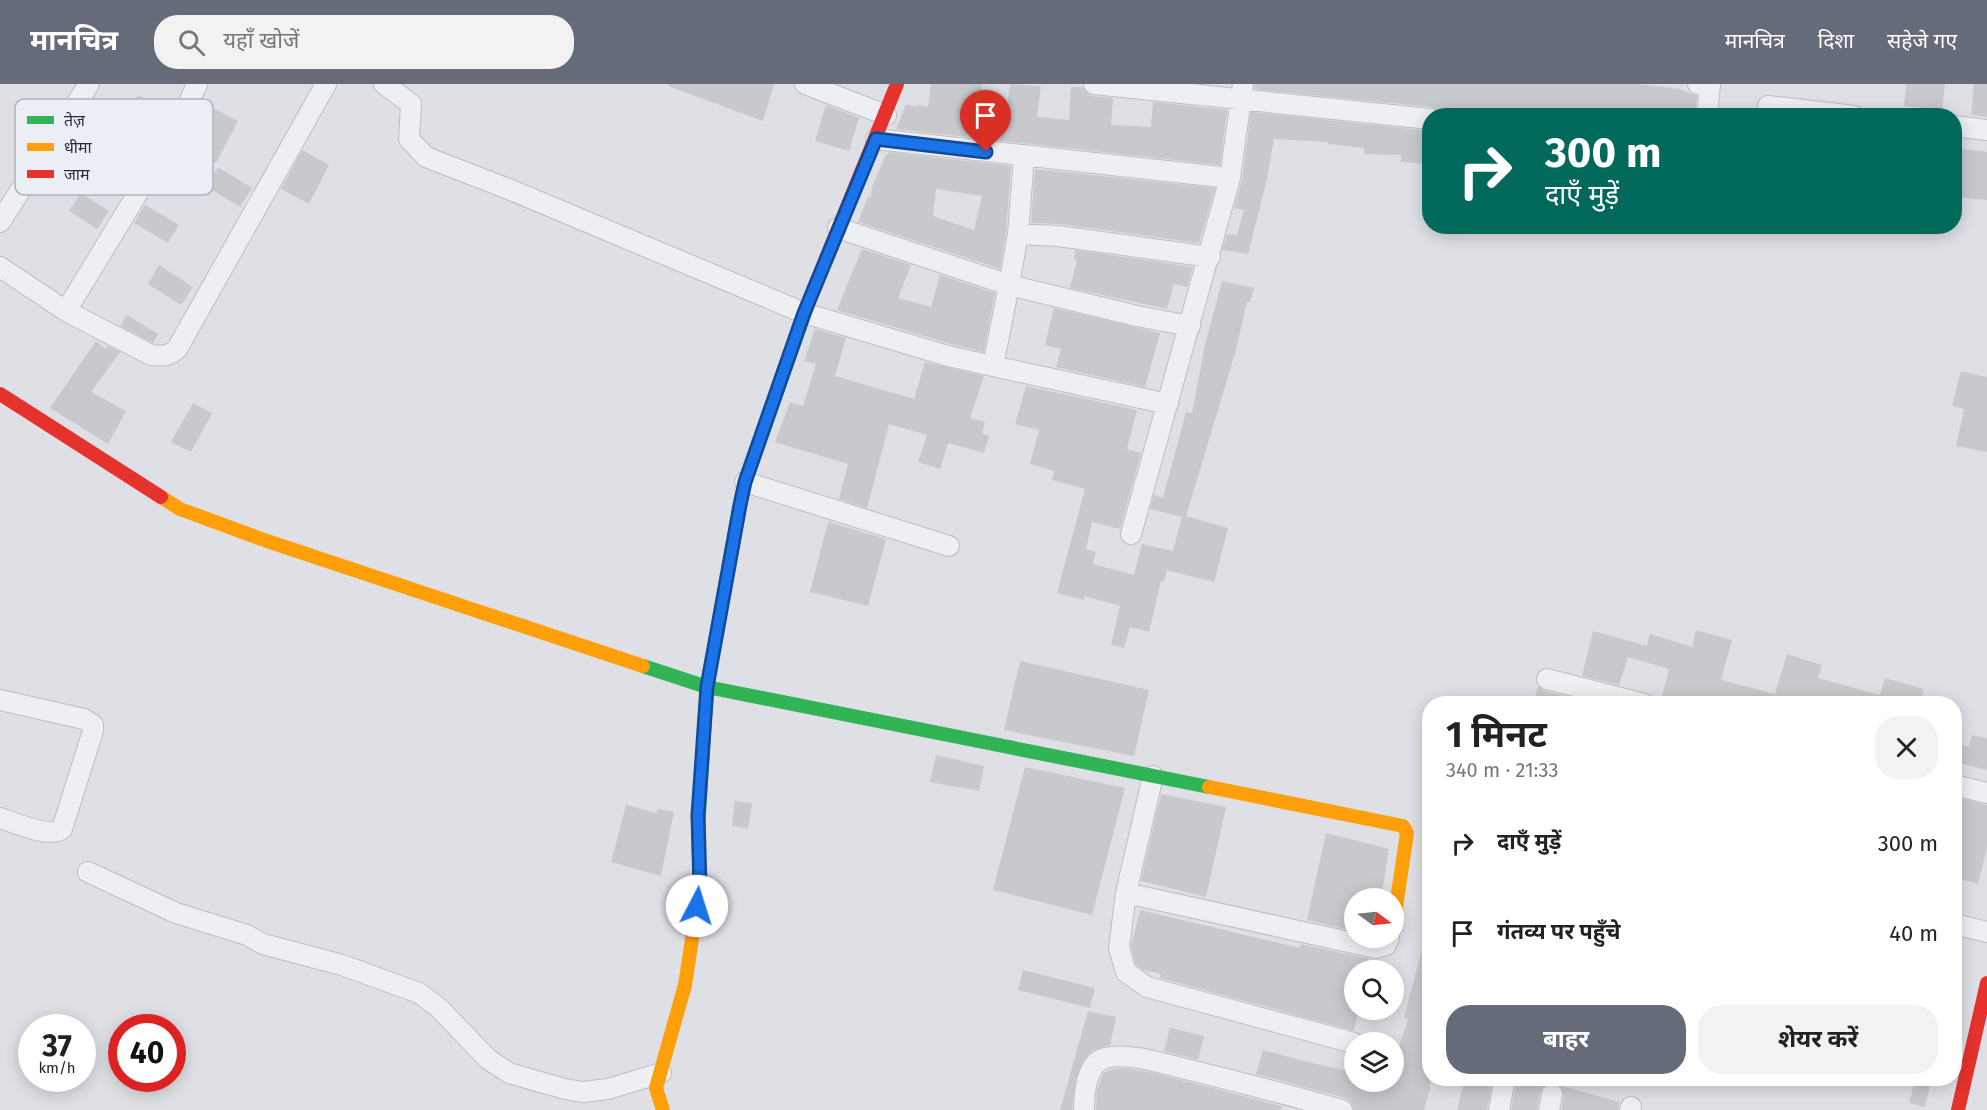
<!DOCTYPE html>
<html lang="hi">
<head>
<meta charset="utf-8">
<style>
  :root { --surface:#fff; --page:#f2f2f2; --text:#222; --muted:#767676; --accent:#666b79 }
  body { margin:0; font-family:"Fira Sans","Noto Sans Devanagari",sans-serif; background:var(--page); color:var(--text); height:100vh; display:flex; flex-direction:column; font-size:22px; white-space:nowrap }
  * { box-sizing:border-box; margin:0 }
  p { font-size:20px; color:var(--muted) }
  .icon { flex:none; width:33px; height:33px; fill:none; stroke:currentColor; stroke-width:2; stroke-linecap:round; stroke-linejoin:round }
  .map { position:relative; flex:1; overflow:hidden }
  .details { position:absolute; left:1422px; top:612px; width:540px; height:390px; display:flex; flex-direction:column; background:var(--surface); border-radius:24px; box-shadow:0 3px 15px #0003 }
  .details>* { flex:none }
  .hud { position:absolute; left:1422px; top:24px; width:540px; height:126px; border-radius:24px; box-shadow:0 3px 15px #0003; background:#00695c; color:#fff; overflow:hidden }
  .needle { width:39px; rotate:105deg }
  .tools { position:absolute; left:1344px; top:804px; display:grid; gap:12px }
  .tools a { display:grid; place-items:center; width:60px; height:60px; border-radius:50%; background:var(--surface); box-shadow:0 3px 15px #0003; font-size:30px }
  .speed { position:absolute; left:18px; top:930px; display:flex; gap:12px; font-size:30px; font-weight:700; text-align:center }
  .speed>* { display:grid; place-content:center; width:78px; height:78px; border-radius:50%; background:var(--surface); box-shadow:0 3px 15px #0003; line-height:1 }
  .speed small { font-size:15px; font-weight:400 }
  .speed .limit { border:9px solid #d22; background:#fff; color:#111 }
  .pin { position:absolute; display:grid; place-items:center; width:51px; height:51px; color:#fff; margin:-62px -26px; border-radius:50% 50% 50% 0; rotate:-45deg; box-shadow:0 0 6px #0007 }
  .pin .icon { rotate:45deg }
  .me { position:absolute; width:66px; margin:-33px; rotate:5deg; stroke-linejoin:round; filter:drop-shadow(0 0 4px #0008) }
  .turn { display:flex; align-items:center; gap:21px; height:126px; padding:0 24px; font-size:27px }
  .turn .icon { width:78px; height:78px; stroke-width:2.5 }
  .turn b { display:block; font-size:42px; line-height:51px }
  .round { display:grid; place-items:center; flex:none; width:63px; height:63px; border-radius:24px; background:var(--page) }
  .summary { display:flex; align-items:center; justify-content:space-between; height:102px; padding:0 24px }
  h1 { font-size:36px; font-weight:700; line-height:45px }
  .cta { display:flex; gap:12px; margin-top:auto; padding:12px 24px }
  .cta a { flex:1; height:69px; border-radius:24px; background:var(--accent); color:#fff; font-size:24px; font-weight:700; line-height:69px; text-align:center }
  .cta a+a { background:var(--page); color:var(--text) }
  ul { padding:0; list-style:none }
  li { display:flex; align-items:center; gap:18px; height:90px; padding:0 24px }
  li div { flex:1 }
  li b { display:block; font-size:22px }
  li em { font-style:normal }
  header { display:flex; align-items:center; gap:36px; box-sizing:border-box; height:84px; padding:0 30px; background:var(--accent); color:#fff }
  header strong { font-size:28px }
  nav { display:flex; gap:33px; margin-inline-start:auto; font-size:21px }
  .search { width:420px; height:54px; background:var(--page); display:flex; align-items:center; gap:15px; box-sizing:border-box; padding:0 21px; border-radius:24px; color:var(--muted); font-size:22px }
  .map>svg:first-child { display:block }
</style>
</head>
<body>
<header>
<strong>मानचित्र</strong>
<div class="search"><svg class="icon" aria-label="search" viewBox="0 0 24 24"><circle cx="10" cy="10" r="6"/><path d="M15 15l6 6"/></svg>यहाँ खोजें</div>
<nav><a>मानचित्र</a><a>दिशा</a><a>सहेजे गए</a></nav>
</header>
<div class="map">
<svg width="1987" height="1026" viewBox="0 0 1987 1026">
  <rect width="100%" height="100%" fill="#dfe0e5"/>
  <path fill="#c7c9cd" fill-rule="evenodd" d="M669,0H774L763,37L668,2Z
    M931,0H982L979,26L1006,29L1010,0L1041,2L1037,33L1069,36L1071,3H1083L1087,9L1092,12L1113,14L1111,41L1151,43L1153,18L1227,26L1220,81L896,45L906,20L917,23V21L928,23Z
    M1255,0H1639L1680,5L1697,12L1695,32H1514L1438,26L1431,23L1254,5Z
    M1906,0H1945L1942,26L1904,22Z
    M1974,0H1987V33L1971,31Z
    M138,11L169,27L159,47L128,31Z
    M203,19L238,37L216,79L184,60L195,41L193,39Z
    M826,21L859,34L849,67L815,57Z
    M1251,28L1430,47V80L1401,78V71L1364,70V64L1328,60V58L1274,55L1267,95L1248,170L1222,166L1227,150L1237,151L1244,126L1234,124L1242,96Z
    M1954,64L1987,68V116L1954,113Z
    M302,66L329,81L309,120L281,105Z
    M889,68L1011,82L1006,148L1000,185L858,138L868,113L871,114L872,103L886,70H888ZM936,105L982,112L974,146L933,132Z
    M218,83L252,104L240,123L206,102Z
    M1035,85L1215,104L1199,159L1060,140L1031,139Z
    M81,109L109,127L97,145L69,127Z
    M145,121L179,141L168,159L134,139Z
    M862,165L911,181L898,214L931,223L940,191L995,209L984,268L951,260L837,226Z
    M1075,166L1193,183L1187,203L1174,200L1167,225L1070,204L1077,176L1074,175Z
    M159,181L193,203L181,221L148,200Z
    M1222,197L1254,204L1250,218H1247L1236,266L1186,432L1228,444L1214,498L1167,486L1164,498L1161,497L1149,548L1130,543L1124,564L1111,561L1120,522L1085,512L1084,516L1057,509L1085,405L1052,396L1054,387L1030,380L1039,346L1015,340L1026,302L1137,326L1127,365L1141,369L1120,445L1092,438L1086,465L1096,468L1093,480L1134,491L1142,460L1173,467L1182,433L1150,425L1154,411L1163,414L1186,328L1192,329L1205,261Z
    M1054,224L1160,249L1145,303L1056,283L1061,265L1045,261Z
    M127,231L158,250L153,259L120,242Z
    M815,245L846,254L835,292L914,315L925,278L984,292L970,334L985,338L982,350L989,352L984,369L948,359L940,385L918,378L927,351L889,340L867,424L839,415L848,380L775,358L790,318L803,322L816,280L804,277Z
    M96,257L106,265L108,262L120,268L91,308L126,327L108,360L50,324Z
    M1961,287L1987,293V368L1956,362L1964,325L1952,322Z
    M193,319L212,329L191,368L171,358Z
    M828,438L886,455L868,522L810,508Z
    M1696,546L1732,556L1721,596L1775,610L1787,570L1822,581L1818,594L1880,611L1885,594L1924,605L1920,620H1660L1669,585L1628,573L1619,601L1582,592L1593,547L1647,562L1650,550L1692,563Z
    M1020,577L1149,606L1134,672L1004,646Z
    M1538,602L1544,607L1594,620H1533Z
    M1972,651L1987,654V686L1954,678V659L1969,663Z
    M936,671L984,682L979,707L930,698Z
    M1025,683L1125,704L1092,831L993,806Z
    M1161,710L1226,723L1206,813L1141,797Z
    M1954,713L1987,721V763L1978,800L1957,794L1962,777L1954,776Z
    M735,717L752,719L748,745L732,742Z
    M626,721L657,729L658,725L674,728L661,792L611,778Z
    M1326,749L1389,765L1381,814H1354V847L1307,836Z
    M1140,826L1300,864L1301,860L1370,875L1367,886H1354V926H1359L1354,947L1160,894L1161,890L1144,886L1136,881L1131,863Z
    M1424,858L1430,859V1005L1424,1026H1354L1351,1018L1345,1014L1256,990L1263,966L1308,978L1354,988V998H1394V987L1399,962L1408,935L1404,934Z
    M1023,886L1095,904L1090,924L1018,906Z
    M1088,927L1116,933L1110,961L1093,966L1085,974L1076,994L1072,1026H1060Z
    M1170,944L1204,952L1198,976L1164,967Z
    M1124,984L1154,989L1282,1022L1281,1026H1096L1097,1006L1103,989L1109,986Z
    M1465,994H1493L1487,1026H1457Z
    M1517,994L1544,1001L1540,1008L1537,1026H1511Z
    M1915,997L1930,1001L1925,1023L1909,1019Z
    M1561,1002L1620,1018L1618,1026H1561L1564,1012Z"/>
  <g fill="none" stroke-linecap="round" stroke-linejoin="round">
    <g stroke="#bdbec3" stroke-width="22">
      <path id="street" d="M384,0L411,20L409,55L426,73L511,106L804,229L948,272L993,282L1009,201L1137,232L1190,242
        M805,0L886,31
        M1094,0L1430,35
        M1698,0L1710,1L1707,32
        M1768,22L1854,32
        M1954,42L1987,46
        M876,55L1230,94
        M0,138L89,0
        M838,144L1009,201L1018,150L1024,72
        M1018,150L1058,152L1210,173
        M0,183L66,227L151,271C163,272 168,273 177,265L326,0
        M66,227L178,43L197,0
        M993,282L1168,320
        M745,398L949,462
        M1131,450L1230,94L1243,0
        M1547,595L1644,620
        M0,616L84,635L93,641V647L62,745C49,754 15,739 0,734
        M1153,692L1126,809L1119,864L1126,888L1147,903L1354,959
        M1954,701L1987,709
        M88,788L176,829L247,851L263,860L342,881L419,909L438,923L488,975L509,989L565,1005L583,1008L608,1005L661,989
        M1126,809L1376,864L1386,861L1389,854
        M1954,840L1987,848
        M1084,1026C1084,1011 1086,979 1105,974C1128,968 1164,980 1186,985C1239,998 1290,1011 1342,1026
        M1499,1026L1505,994
        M1549,1026L1552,1010
        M1630,1026L1631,1023"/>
    </g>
    <use href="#street" stroke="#eeeff2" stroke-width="20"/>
    <path stroke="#30b455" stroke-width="14" d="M643,582L707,603L1209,703
      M698,746L707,603L740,421L745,398L812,209"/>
    <path stroke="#ff9f0a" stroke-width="14" d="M161,413L180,425L267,457L643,582
      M1209,703L1403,742L1407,749L1394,836
      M663,1026L656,1004L685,901L700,803L698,746"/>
    <path stroke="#e5322d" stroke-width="14" d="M812,209L897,0
      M0,310L161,413
      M1958,1026L1987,899"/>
  </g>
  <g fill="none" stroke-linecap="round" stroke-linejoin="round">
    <g stroke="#114b97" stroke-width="15">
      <path id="route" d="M697,822L700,803L698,731L707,603L740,421L745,398L804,229L876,55L986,68"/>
    </g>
    <use href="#route" stroke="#1a73e8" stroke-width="10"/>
  </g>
  <rect x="15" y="15" width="198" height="96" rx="9" fill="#ebeff5" stroke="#b0b4be" stroke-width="1.5"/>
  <rect x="27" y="32" width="27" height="8" fill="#30b455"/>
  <rect x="27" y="59" width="27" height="8" fill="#ff9f0a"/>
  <rect x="27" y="86" width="27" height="8" fill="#e5322d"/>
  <g font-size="16" fill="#252c3f">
    <text x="64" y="42">तेज़</text>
    <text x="64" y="69">धीमा</text>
    <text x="64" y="96">जाम</text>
  </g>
</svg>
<div class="tools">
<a><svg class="needle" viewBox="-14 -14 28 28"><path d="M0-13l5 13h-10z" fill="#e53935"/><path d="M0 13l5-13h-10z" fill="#767676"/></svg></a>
<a><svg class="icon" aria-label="search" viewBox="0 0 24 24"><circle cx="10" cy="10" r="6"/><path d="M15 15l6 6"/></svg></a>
<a><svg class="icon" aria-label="layers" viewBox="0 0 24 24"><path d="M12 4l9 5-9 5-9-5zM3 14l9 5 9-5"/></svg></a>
</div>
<div class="speed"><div>37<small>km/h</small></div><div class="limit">40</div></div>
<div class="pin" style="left:986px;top:68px;background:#d93025"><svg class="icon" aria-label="arrive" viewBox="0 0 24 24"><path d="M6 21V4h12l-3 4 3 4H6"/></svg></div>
<svg class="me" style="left:697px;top:822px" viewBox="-20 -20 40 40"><circle r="19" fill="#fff"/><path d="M0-13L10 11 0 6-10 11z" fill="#1a73e8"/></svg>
<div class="hud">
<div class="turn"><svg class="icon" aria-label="right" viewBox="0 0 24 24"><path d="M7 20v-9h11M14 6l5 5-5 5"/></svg><div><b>300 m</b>दाएँ मुड़ें</div></div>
</div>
<section class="details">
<div class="summary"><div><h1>1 मिनट</h1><p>340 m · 21:33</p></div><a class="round"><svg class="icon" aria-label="close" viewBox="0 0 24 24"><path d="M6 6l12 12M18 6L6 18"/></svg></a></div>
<ul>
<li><svg class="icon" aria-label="right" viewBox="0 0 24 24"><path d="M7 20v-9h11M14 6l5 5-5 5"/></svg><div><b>दाएँ मुड़ें</b></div><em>300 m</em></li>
<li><svg class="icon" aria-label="arrive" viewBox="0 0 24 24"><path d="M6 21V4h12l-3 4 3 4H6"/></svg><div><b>गंतव्य पर पहुँचे</b></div><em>40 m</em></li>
</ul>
<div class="cta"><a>बाहर</a><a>शेयर करें</a></div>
</section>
</div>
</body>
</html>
